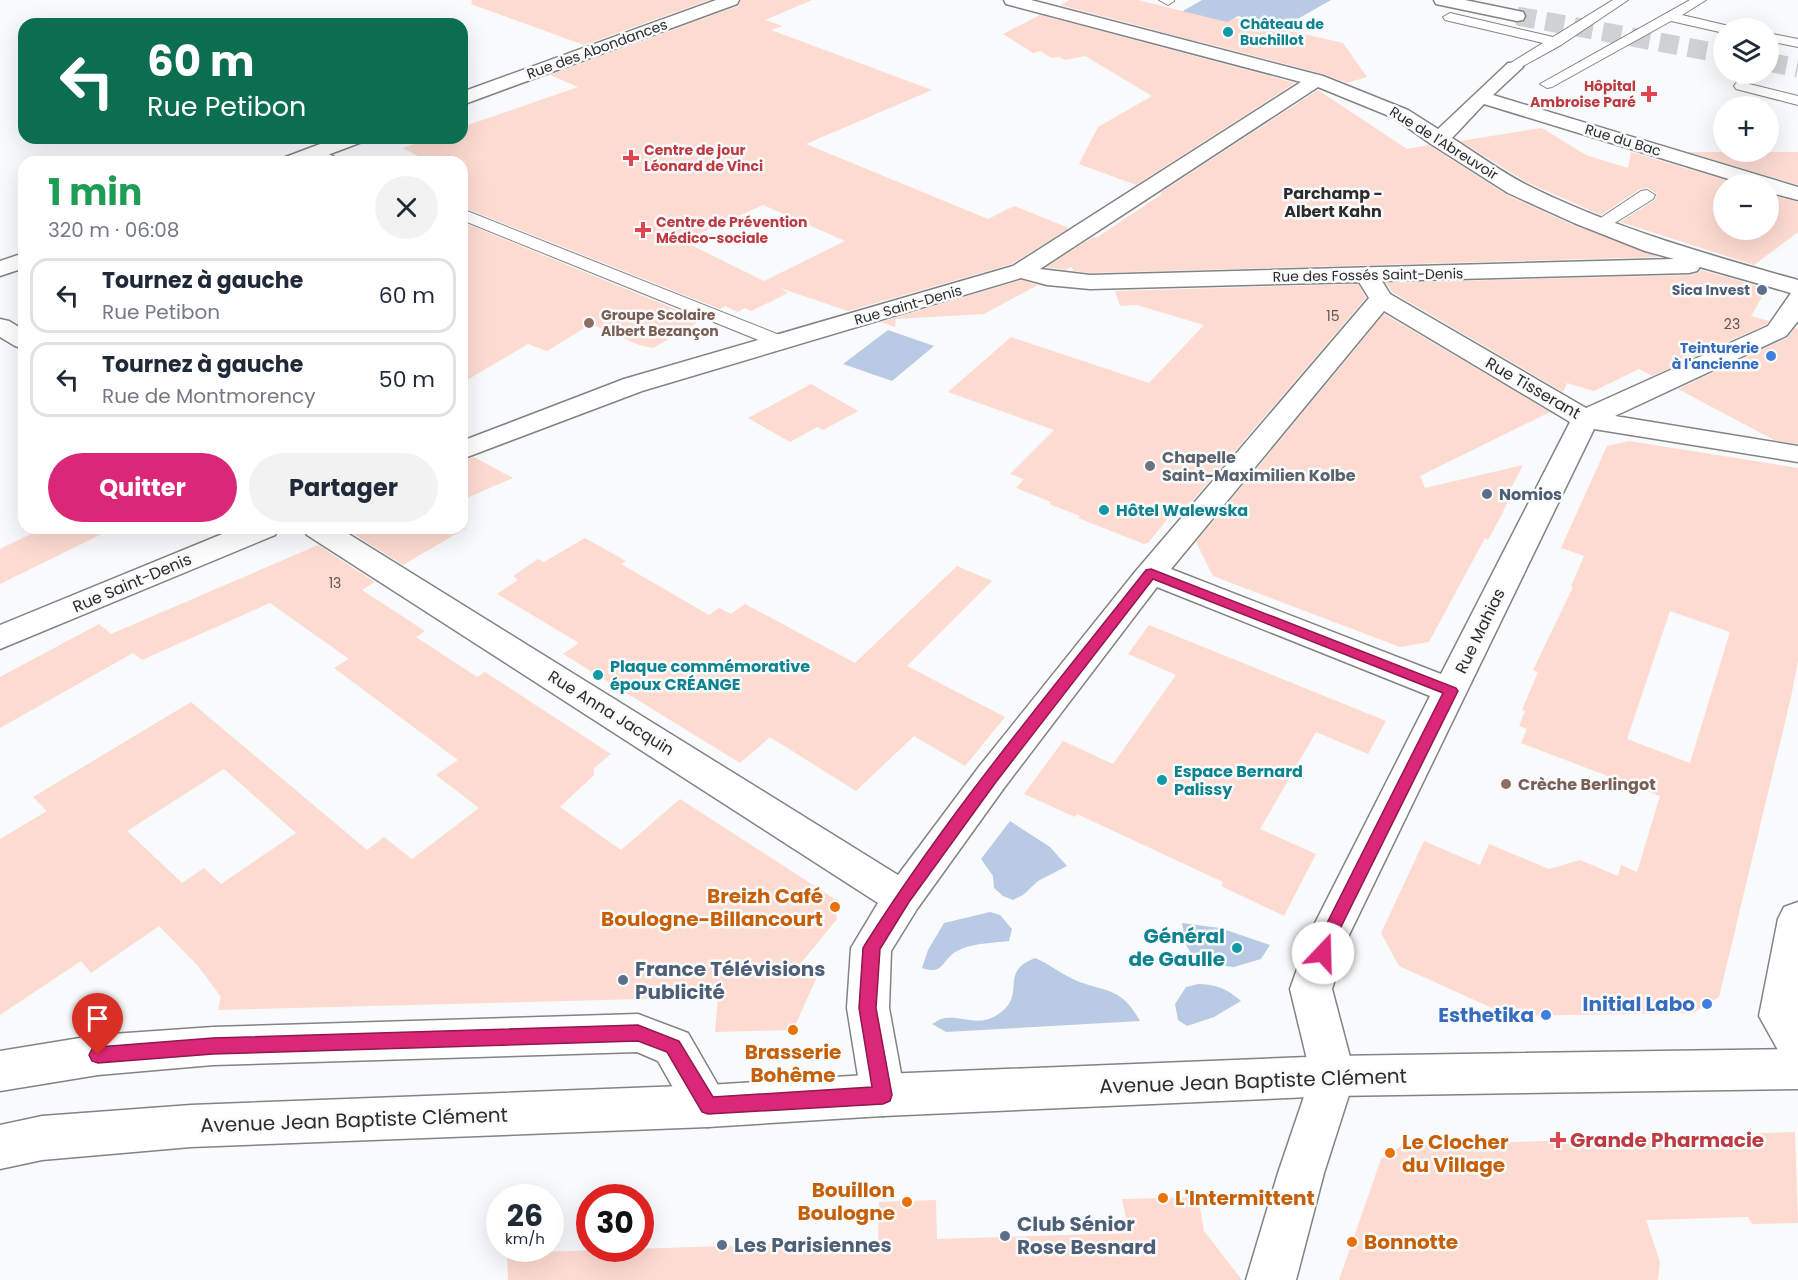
<!DOCTYPE html>
<html lang="fr">
<head>
<meta charset="utf-8">
<style>
  :root { --surface:#fff; --page:#f2f2f3; --text:#1f2937; --muted:#747a83; --line:#e0e1e3; --accent:#db2777 }
  body { margin:0; font-family:Poppins,sans-serif; background:var(--page); color:var(--text); height:100vh; display:flex; flex-direction:column; font-size:22px; white-space:nowrap }
  * { box-sizing:border-box; margin:0 }
  p { font-size:20px; color:var(--muted) }
  .icon { flex:none; width:33px; height:33px; fill:none; stroke:currentColor; stroke-width:2; stroke-linecap:round; stroke-linejoin:round }
  .map { position:relative; flex:1; overflow:hidden }
  .side { position:absolute; left:18px; top:156px; width:450px; height:378px; display:flex; flex-direction:column; background:var(--surface); border-radius:18px; box-shadow:0 6px 24px #0002 }
  .side>* { flex:none }
  .top-card { position:absolute; left:18px; top:18px; width:450px; height:126px; border-radius:18px; box-shadow:0 6px 24px #0002; background:#0b6e4f; color:#fff; overflow:hidden }
  .buttons { position:absolute; left:1713px; top:18px; display:grid; gap:12px }
  .buttons a { display:grid; place-items:center; width:66px; height:66px; border-radius:50%; background:var(--surface); box-shadow:0 6px 24px #0002; font-size:30px }
  .speed { position:absolute; left:486px; top:1184px; display:flex; gap:12px; font-size:30px; font-weight:700; text-align:center }
  .speed>* { display:grid; place-content:center; width:78px; height:78px; border-radius:50%; background:var(--surface); box-shadow:0 6px 24px #0002; line-height:1 }
  .speed small { font-size:15px; font-weight:400 }
  .speed .limit { border:9px solid #d22; background:#fff; color:#111 }
  .pin { position:absolute; display:grid; place-items:center; width:51px; height:51px; color:#fff; margin:-62px -26px; border-radius:50% 50% 50% 0; rotate:-45deg; box-shadow:0 0 6px #0007 }
  .pin .icon { rotate:45deg }
  .me { position:absolute; width:66px; margin:-33px; rotate:21deg; stroke-linejoin:round; filter:drop-shadow(0 0 4px #0008) }
  .turn { display:flex; align-items:center; gap:21px; height:126px; padding:0 30px; font-size:27px }
  .turn .icon { width:78px; height:78px; stroke-width:2.5 }
  .turn b { display:block; font-size:42px; line-height:51px }
  .round { display:grid; place-items:center; flex:none; width:63px; height:63px; border-radius:32px; background:var(--page) }
  .summary { display:flex; align-items:center; justify-content:space-between; height:102px; padding:0 30px }
  h1 { font-size:36px; font-weight:700; line-height:45px; color:#1e9e55 }
  .action { display:flex; gap:12px; margin-top:auto; padding:12px 30px }
  .action a { flex:1; height:69px; border-radius:36px; background:var(--accent); color:#fff; font-size:24px; font-weight:700; line-height:69px; text-align:center }
  .action a+a { background:var(--page); color:var(--text) }
  ul { padding:0; list-style:none }
  li { display:flex; align-items:center; gap:18px; height:75px; margin:0 12px 9px; padding:0 18px; border:3px solid var(--line); border-radius:18px }
  li div { flex:1 }
  li b { display:block; font-size:22px }
  li em { font-style:normal }
  .map>svg:first-child { display:block }
</style>
</head>
<body>
<div class="map">
<svg width="1798" height="1280" viewBox="0 0 1798 1280">
  <rect width="100%" height="100%" fill="#f9fafb"/>
  <path fill="#b9cae4" d="M1202,0H1331L1280,29L1238,16L1197,41L1152,29Z
    M888,330L934,346L892,381L843,364Z
    M1010,821L1050,847L1067,866L1038,881L1023,895L1013,900L1003,896L994,888L993,876L981,859Z
    M990,912L1000,915L1012,929L1009,941C993,943 972,943 957,951C942,959 944,976 922,968L928,950L944,923Z
    M1182,923L1220,928L1270,945L1261,959L1234,967L1216,965L1192,955L1186,945Z
    M1035,958C1047,963 1056,970 1067,976C1100,994 1119,982 1140,1021L946,1032L932,1024C936,1022 941,1018 945,1018C966,1016 979,1028 1000,1013C1027,994 998,972 1035,958Z
    M1198,984C1216,984 1227,989 1241,1001L1214,1017L1187,1026L1178,1020L1175,1004L1186,987Z"/>
  <path fill="#fddbd1" fill-rule="evenodd" d="M472,0H709L584,45L471,4Z
    M741,0H812L765,20L783,26L771,30L932,90L806,144L988,219L1014,206L1069,228L1012,264L848,311L780,288L788,293L751,311L745,308L738,312L725,306L720,309L462,207V162H430L403,148L431,138H462V127L578,87L550,75L738,6ZM763,205L845,241L764,281L683,241Z
    M1070,0H1138L1227,22L1235,18L1343,43L1367,77L1347,83L1324,74L1060,5Z
    M1040,15L1295,83L1136,185L1079,164L1098,127L1152,96L1085,56L1065,60L1059,57L1051,58L1041,51L1033,53L1003,34Z
    M1318,90L1407,149L1429,145L1507,195L1573,225L1659,257L1090,273L1074,271L1071,267L1066,270L1046,267L1093,237L1096,238L1162,194L1160,193Z
    M1542,128L1586,155L1628,168L1631,152L1739,184H1724V230H1768V194L1798,202V232L1754,265L1620,222L1655,200L1657,194L1648,188L1640,189L1601,215L1526,182L1460,141Z
    M1688,152H1798V185Z
    M462,222L702,320L653,348L639,345L591,324L547,351L528,344L462,383Z
    M1701,270L1755,285L1765,292L1751,316L1769,321L1767,324L1652,376L1639,369L1594,391L1567,383L1563,392L1392,292L1386,283L1689,275L1698,273Z
    M1021,280L1038,285L984,314L896,319L895,327L881,322Z
    M1358,284L1366,298L1182,513L1178,506L1148,543L1144,544L1078,518L1080,516L1049,504L1051,502L1016,488L1024,479L1010,474L1054,430L948,392L1011,337L1149,383L1204,325L1137,305L1120,306L1115,291Z
    M1384,314L1550,412L1420,476L1425,488L1523,465L1510,490L1513,491L1502,514L1488,540L1485,538L1429,642L1400,647L1213,576L1196,542Z
    M1795,328L1798,329V444L1774,440L1678,389L1787,338Z
    M811,384L858,411L823,430L817,427L790,442L748,418Z
    M1629,441L1798,468V661L1791,697L1719,997L1693,1013L1510,1016L1399,966L1381,933L1424,841L1480,865L1489,844L1549,869L1580,860L1618,876L1621,865L1637,872L1660,796L1521,743L1527,729L1519,726L1525,711L1522,710L1538,672L1533,670L1573,587L1571,586L1584,556L1561,548L1607,446ZM1670,611L1730,632L1690,763L1627,739Z
    M474,457L513,478L462,500V461Z
    M43,528H114L0,584V549Z
    M357,528H466L403,565L349,531Z
    M585,538L626,561L621,564L709,615L719,608L731,614L745,604L855,663L957,566L992,581L907,666L1005,717L965,766L914,736L856,791L770,737L740,763L563,654L579,643L497,594L518,580L513,576L538,559L544,562Z
    M318,545L375,582L362,590L425,631L416,637L477,677L485,672L611,754L594,768V775L560,807L621,850L680,799L833,898L837,919L801,963L820,970L793,1030L715,1032L718,997L218,1010L221,997L198,966L159,926L91,973L81,961L0,1015V839L47,811L33,797L191,702L367,850L384,837L412,859L479,808L436,775L458,760L334,668L349,659L270,603L142,660L133,653L0,728V677L99,624L111,634ZM224,769L296,833L221,884L204,868L182,883L127,831Z
    M1149,625L1386,721L1368,754L1316,732L1260,829L1316,854L1284,916L1221,886L1223,882L1077,814L1075,817L1024,794L1063,741L1113,764L1176,675L1128,654Z
    M1795,1132L1798,1223L1752,1224L1748,1217L1646,1220L1660,1262L1658,1280H1339L1381,1159L1401,1146Z
    M1198,1197L1204,1231L1242,1280H508L507,1253L878,1241L879,1202L936,1200L937,1239L1129,1233L1122,1199Z"/>
  <g fill="none" stroke-linecap="round" stroke-linejoin="round">
    <path stroke="#d0d1d2" stroke-width="19" stroke-dasharray="19 10" stroke-linecap="butt" d="M1517,16L1724,54
      M1768,62L1798,68"/>
    <g stroke="#828384" stroke-width="2">
      <path id="service" d="M1159,0H1174V1L1168,5Z
        M1613,0H1628L1561,45L1514,71L1507,67L1509,64L1543,43L1445,20L1443,17L1450,13L1553,37Z
        M1690,0H1706L1682,15L1729,26L1730,28H1724V33L1671,21L1552,87L1547,88L1540,84Z
        M1768,33L1798,39V47L1768,41Z
        M1741,82L1798,96V105L1736,89L1734,86L1736,83Z
        M314,148L340,159L342,162C329,162 316,163 306,153Z
        M1647,190L1655,195L1653,199L1605,229H1593L1590,225L1641,191Z
        M462,209L787,338L790,342L787,346H773L462,220Z"/>
    </g>
    <g stroke="#828384" stroke-width="3">
      <path id="minor" d="M716,0H739L737,4L462,105V92Z
        M1004,0H1031L1323,76L1408,110L1438,129L1508,63H1520L1523,67L1493,95L1798,187V200L1768,192V184H1745L1484,104L1452,138C1476,153 1500,171 1525,184C1613,228 1705,254 1798,280V321L1786,336L1615,416L1798,446V462L1594,429L1349,935L1332,989L1355,1076L1324,1173L1296,1280H1246L1278,1173L1311,1076L1290,989L1309,935L1430,696L1157,587L1004,788L917,909L891,951L889,1008L905,1095L899,1110L883,1116L867,1110L861,1095L847,1008L851,948L878,903L307,535L303,528H339L898,875L978,768L1135,572L1369,298L1359,282L1090,289L1047,285L1021,278L642,391L462,459V441L624,379L1013,266L1301,82L1006,4ZM1318,87L1394,118L1431,144L1508,193L1574,223L1645,251L1674,259L1090,275L1040,269ZM1700,267L1791,293L1768,326L1586,408L1390,294L1382,281L1689,273L1697,271ZM1384,311L1570,422L1441,674L1171,569Z
        M336,138H365L362,142L309,162H280L283,158Z
        M24,253V268L0,276V261Z
        M0,319L9,321L24,330V349L15,346L0,337Z
        M237,528H279L275,535L0,649V625Z
        M1798,902V1064L1783,1059L1759,1016L1778,919L1784,907Z
        M638,1014L688,1033L730,1106L724,1121L708,1127L692,1121L658,1061L637,1052L213,1065L98,1075L0,1091V1051L98,1035L213,1027Z"/>
    </g>
    <g stroke="#828384" stroke-width="3">
      <path id="secondary" d="M1798,1049V1089L1333,1096L883,1116L708,1127L191,1147L42,1160L0,1169V1125L42,1116L191,1105L708,1085L883,1074L1333,1056Z"/>
    </g>
    <g stroke="#828384" stroke-width="3">
      <path id="motorway" d="M1434,0H1465L1523,12L1525,16L1523,20L1517,21L1436,4Z"/>
    </g>
    <use href="#service" fill="#fff" fill-rule="evenodd"/>
    <use href="#minor" fill="#fff" fill-rule="evenodd"/>
    <use href="#secondary" fill="#fff" fill-rule="evenodd"/>
    <use href="#motorway" fill="#fff" fill-rule="evenodd"/>
  </g>
  <path fill="#db2777" stroke="#8e194d" stroke-width="1.5" d="M1151,569L1456,688L1458,691L1337,935L1329,958L1323,960L1317,958L1315,953L1321,935L1443,693L1153,579L996,782L909,902L880,949L876,1008L892,1095L890,1101L883,1104L708,1114L702,1112L667,1052L638,1041L213,1054L98,1063L92,1061L89,1055L92,1049L98,1047L213,1038L638,1025L679,1041L713,1097L872,1087L859,1008L863,948L866,943C949,812 1050,692 1146,570Z"/>
  <g fill="#0f9aa8" stroke="#f9fafb" stroke-width="2">
    <circle cx="1228" cy="32" r="6"/>
    <circle cx="1104" cy="510" r="6"/>
    <circle cx="598" cy="675" r="6"/>
    <circle cx="1162" cy="780" r="6"/>
    <circle cx="1237" cy="948" r="6"/>
  </g>
  <g fill="#e0444e" stroke="#f9fafb" stroke-width="2">
    <path d="M1646 85h6v6h6v6h-6v6h-6v-6h-6v-6h6z"/>
    <path d="M628 149h6v6h6v6h-6v6h-6v-6h-6v-6h6z"/>
    <path d="M640 221h6v6h6v6h-6v6h-6v-6h-6v-6h6z"/>
    <path d="M1555 1131h6v6h6v6h-6v6h-6v-6h-6v-6h6z"/>
  </g>
  <g fill="#5c6f8a" stroke="#f9fafb" stroke-width="2">
    <circle cx="1762" cy="290" r="6"/>
    <circle cx="1487" cy="494" r="6"/>
    <circle cx="623" cy="980" r="6"/>
    <circle cx="1005" cy="1236" r="6"/>
    <circle cx="722" cy="1245" r="6"/>
  </g>
  <g fill="#8d6e63" stroke="#f9fafb" stroke-width="2">
    <circle cx="589" cy="323" r="6"/>
    <circle cx="1506" cy="784" r="6"/>
  </g>
  <g fill="#3f7fe0" stroke="#f9fafb" stroke-width="2">
    <circle cx="1771" cy="356" r="6"/>
    <circle cx="1707" cy="1004" r="6"/>
    <circle cx="1546" cy="1015" r="6"/>
  </g>
  <circle fill="#6b7280" stroke="#f9fafb" stroke-width="2" cx="1150" cy="466" r="6"/>
  <g fill="#e8710a" stroke="#f9fafb" stroke-width="2">
    <circle cx="835" cy="907" r="6"/>
    <circle cx="793" cy="1030" r="6"/>
    <circle cx="1390" cy="1153" r="6"/>
    <circle cx="1163" cy="1198" r="6"/>
    <circle cx="907" cy="1202" r="6"/>
    <circle cx="1352" cy="1242" r="6"/>
  </g>
  <g text-anchor="middle" dominant-baseline="central" stroke-width="5" stroke-linejoin="round" paint-order="stroke">
    <g font-size="14" font-weight="bold" fill="#0d838f" stroke="#f9fafb" text-anchor="start">
      <text x="1240" y="24">Château de<tspan x="1240" dy="16">Buchillot</tspan></text>
    </g>
    <g font-size="14" fill="#2c2c2c" stroke="#f9fafb">
      <text transform="translate(597 49) rotate(-20)">Rue des Abondances</text>
      <text transform="translate(1623 140) rotate(17)">Rue du Bac</text>
      <text transform="translate(1444 143) rotate(32)">Rue de l'Abreuvoir</text>
      <text transform="translate(1368 275) rotate(-1)">Rue des Fossés Saint-Denis</text>
      <text transform="translate(908 305) rotate(-16)">Rue Saint-Denis</text>
    </g>
    <g font-size="14" font-weight="bold" fill="#be3a42" stroke="#f9fafb" text-anchor="start">
      <text x="1636" y="86" text-anchor="end">Hôpital<tspan x="1636" dy="16">Ambroise Paré</tspan></text>
      <text x="644" y="150">Centre de jour<tspan x="644" dy="16">Léonard de Vinci</tspan></text>
      <text x="656" y="222">Centre de Prévention<tspan x="656" dy="16">Médico-sociale</tspan></text>
    </g>
    <g font-size="14" font-weight="bold" fill="#4e5e75" stroke="#f9fafb" text-anchor="end">
      <text x="1750" y="290">Sica Invest</text>
    </g>
    <g font-size="14" font-weight="bold" fill="#785e54" stroke="#f9fafb" text-anchor="start">
      <text x="601" y="315">Groupe Scolaire<tspan x="601" dy="16">Albert Bezançon</tspan></text>
    </g>
    <g font-size="14" fill="#605855">
      <text x="1333" y="316">15</text>
      <text x="1732" y="324">23</text>
      <text x="335" y="583">13</text>
    </g>
    <g font-size="14" font-weight="bold" fill="#366cbe" stroke="#f9fafb" text-anchor="end">
      <text x="1759" y="348">Teinturerie<tspan x="1759" dy="16">à l'ancienne</tspan></text>
    </g>
    <g font-size="16" font-weight="bold" fill="#2c2c2c" stroke="#f9fafb">
      <text x="1333" y="193">Parchamp -<tspan x="1333" dy="18">Albert Kahn</tspan></text>
    </g>
    <g font-size="16" fill="#2c2c2c" stroke="#f9fafb">
      <text transform="translate(1533 388) rotate(30)">Rue Tisserant</text>
      <text transform="translate(132 583) rotate(-23)">Rue Saint-Denis</text>
      <text transform="translate(1480 631) rotate(-64)">Rue Mahias</text>
      <text transform="translate(611 713) rotate(32)">Rue Anna Jacquin</text>
    </g>
    <g font-size="16" font-weight="bold" fill="#5b616d" stroke="#f9fafb" text-anchor="start">
      <text x="1162" y="457">Chapelle<tspan x="1162" dy="18">Saint-Maximilien Kolbe</tspan></text>
    </g>
    <g font-size="16" font-weight="bold" fill="#4e5e75" stroke="#f9fafb" text-anchor="start">
      <text x="1499" y="494">Nomios</text>
    </g>
    <g font-size="16" font-weight="bold" fill="#0d838f" stroke="#f9fafb" text-anchor="start">
      <text x="1116" y="510">Hôtel Walewska</text>
      <text x="610" y="666">Plaque commémorative<tspan x="610" dy="18">époux CRÉANGE</tspan></text>
      <text x="1174" y="771">Espace Bernard<tspan x="1174" dy="18">Palissy</tspan></text>
    </g>
    <g font-size="16" font-weight="bold" fill="#785e54" stroke="#f9fafb" text-anchor="start">
      <text x="1518" y="784">Crèche Berlingot</text>
    </g>
    <g font-size="20" font-weight="bold" fill="#c56008" stroke="#f9fafb" text-anchor="start">
      <text x="823" y="896" text-anchor="end">Breizh Café<tspan x="823" dy="23">Boulogne-Billancourt</tspan></text>
      <text x="793" y="1052" text-anchor="middle">Brasserie<tspan x="793" dy="23">Bohême</tspan></text>
      <text x="1402" y="1142">Le Clocher<tspan x="1402" dy="23">du Village</tspan></text>
      <text x="895" y="1190" text-anchor="end">Bouillon<tspan x="895" dy="23">Boulogne</tspan></text>
      <text x="1175" y="1198">L'Intermittent</text>
      <text x="1364" y="1242">Bonnotte</text>
    </g>
    <g font-size="20" font-weight="bold" fill="#0d838f" stroke="#f9fafb" text-anchor="end">
      <text x="1225" y="936">Général<tspan x="1225" dy="23">de Gaulle</tspan></text>
    </g>
    <g font-size="20" font-weight="bold" fill="#4e5e75" stroke="#f9fafb" text-anchor="start">
      <text x="635" y="969">France Télévisions<tspan x="635" dy="23">Publicité</tspan></text>
      <text x="1017" y="1224">Club Sénior<tspan x="1017" dy="23">Rose Besnard</tspan></text>
      <text x="734" y="1245">Les Parisiennes</text>
    </g>
    <g font-size="20" font-weight="bold" fill="#366cbe" stroke="#f9fafb" text-anchor="end">
      <text x="1695" y="1004">Initial Labo</text>
      <text x="1534" y="1015">Esthetika</text>
    </g>
    <g font-size="20" fill="#2c2c2c" stroke="#f9fafb">
      <text transform="translate(1253 1081) rotate(-2)">Avenue Jean Baptiste Clément</text>
      <text transform="translate(354 1120) rotate(-2)">Avenue Jean Baptiste Clément</text>
    </g>
    <g font-size="20" font-weight="bold" fill="#be3a42" stroke="#f9fafb" text-anchor="start">
      <text x="1570" y="1140">Grande Pharmacie</text>
    </g>
  </g>
</svg>
<div class="buttons">
<a><svg class="icon" aria-label="layers" viewBox="0 0 24 24"><path d="M12 4l9 5-9 5-9-5zM3 14l9 5 9-5"/></svg></a>
<a>+</a>
<a>−</a>
</div>
<div class="speed"><div>26<small>km/h</small></div><div class="limit">30</div></div>
<div class="pin" style="left:98px;top:1055px;background:#d93025"><svg class="icon" aria-label="arrive" viewBox="0 0 24 24"><path d="M6 21V4h12l-3 4 3 4H6"/></svg></div>
<svg class="me" style="left:1323px;top:953px" viewBox="-20 -20 40 40"><circle r="19" fill="#fff"/><path d="M0-13L10 11 0 6-10 11z" fill="#db2777"/></svg>
<div class="top-card">
<div class="turn"><svg class="icon" aria-label="left" viewBox="0 0 24 24"><path d="M17 20v-9H6M10 6l-5 5 5 5"/></svg><div><b>60 m</b>Rue Petibon</div></div>
</div>
<section class="side">
<div class="summary"><div><h1>1 min</h1><p>320 m · 06:08</p></div><a class="round"><svg class="icon" aria-label="close" viewBox="0 0 24 24"><path d="M6 6l12 12M18 6L6 18"/></svg></a></div>
<ul>
<li><svg class="icon" aria-label="left" viewBox="0 0 24 24"><path d="M17 20v-9H6M10 6l-5 5 5 5"/></svg><div><b>Tournez à gauche</b><p>Rue Petibon</p></div><em>60 m</em></li>
<li><svg class="icon" aria-label="left" viewBox="0 0 24 24"><path d="M17 20v-9H6M10 6l-5 5 5 5"/></svg><div><b>Tournez à gauche</b><p>Rue de Montmorency</p></div><em>50 m</em></li>
</ul>
<div class="action"><a>Quitter</a><a>Partager</a></div>
</section>
</div>
</body>
</html>
